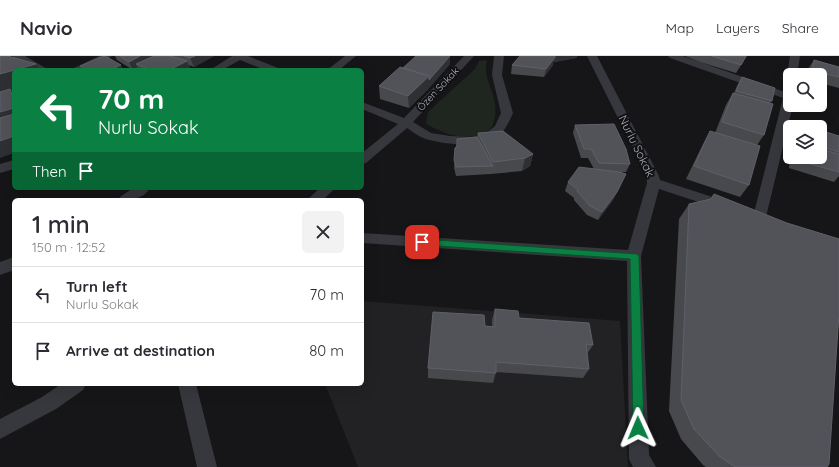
<!DOCTYPE html>
<html lang="en">
<head>
<meta charset="utf-8">
<style>
  :root { --surface:#fff; --page:#f2f2f3; --text:#2b2b33; --muted:#7c7c81; --line:#e1e1e2 }
  body { margin:0; font-family:Quicksand,sans-serif; background:var(--page); color:var(--text); height:100vh; display:flex; flex-direction:column; font-size:15px; white-space:nowrap }
  * { box-sizing:border-box; margin:0 }
  p { font-size:13px; color:var(--muted) }
  .icon { flex:none; width:22px; height:22px; fill:none; stroke:currentColor; stroke-width:2; stroke-linecap:round; stroke-linejoin:round }
  .map { position:relative; flex:1; overflow:hidden }
  .drawer { position:absolute; left:12px; top:142px; width:352px; height:188px; display:flex; flex-direction:column; background:var(--surface); border-radius:6px; box-shadow:0 4px 16px #0002 }
  .drawer>* { flex:none }
  .top-card { position:absolute; left:12px; top:12px; width:352px; height:122px; border-radius:6px; box-shadow:0 4px 16px #0002; background:#0b8043; color:#fff; overflow:hidden }
  .buttons { position:absolute; left:783px; top:12px; display:grid; gap:8px }
  .buttons a { display:grid; place-items:center; width:44px; height:44px; border-radius:6px; background:var(--surface); box-shadow:0 4px 16px #0002; font-size:20px }
  .pin { position:absolute; display:grid; place-items:center; width:34px; height:34px; color:#fff; margin:-17px; border-radius:8px; box-shadow:0 2px 6px #0006 }
  .me { position:absolute; width:44px; margin:-22px; rotate:359deg; stroke-linejoin:round; filter:drop-shadow(0 0 3px #0008) }
  .turn { display:flex; align-items:center; gap:14px; height:84px; padding:0 20px; font-size:18px }
  .turn .icon { width:52px; height:52px; stroke-width:2.5 }
  .turn b { display:block; font-size:28px; line-height:34px }
  .then { display:flex; align-items:center; height:38px; padding:0 20px; background:#0003; gap:8px; font-size:15px }
  .round { display:grid; place-items:center; flex:none; width:42px; height:42px; border-radius:6px; background:var(--page) }
  .overview { display:flex; align-items:center; justify-content:space-between; height:68px; padding:0 20px }
  h1 { font-size:24px; font-weight:600; line-height:30px }
  ul { padding:0; list-style:none }
  li { display:flex; align-items:center; gap:12px; height:56px; padding:0 20px; border-top:1px solid var(--line) }
  li div { flex:1 }
  li b { display:block; font-size:15px }
  li em { font-style:normal }
  header { display:flex; align-items:center; gap:24px; box-sizing:border-box; height:56px; padding:0 20px; background:var(--surface); border-bottom:1px solid var(--line) }
  header strong { font-size:19px }
  nav { display:flex; gap:22px; margin-inline-start:auto; font-size:14px }
  .map>svg:first-child { display:block }
</style>
</head>
<body>
<header>
<strong>Navio</strong>
<nav><a>Map</a><a>Layers</a><a>Share</a></nav>
</header>
<div class="map">
<svg width="839" height="411" viewBox="0 0 839 411">
  <rect width="100%" height="100%" fill="#161618"/>
  <path fill="#222225" d="M362,245L620,265L628,411H358L325,328H362Z"/>
  <path fill="#1e261f" d="M484,4L487,5C481,27 503,42 493,68C490,75 484,79 477,80C457,83 443,77 426,68L428,56L475,13L479,5Z"/>
  <g fill="none" stroke-linecap="round" stroke-linejoin="round">
    <path fill="#37383d" fill-rule="evenodd" d="M12,0H25L49,14H36Z
      M99,0H112L86,14H73L74,12Z
      M232,0H248L278,12L279,14H265L240,4L222,14H210Z
      M345,0H356L339,14H327Z
      M464,0H474L413,66L431,77L450,80L471,81L484,79L495,70L501,57L492,19L494,0H504L502,19L513,57C508,68 504,78 493,84C479,92 441,88 426,83C419,81 413,76 407,72L366,107L362,108V97L398,68L362,53V46L404,62Z
      M587,0H597L658,118L660,124L731,147L733,150L731,153L726,155L659,133L641,200L649,399L656,411H633L629,403L627,205L362,187V177L628,194L647,127L646,118Z
      M668,0H683L785,36L790,34V49H793L765,165L760,166L755,165L753,161L783,42L670,2Z
      M790,0H800L797,19H790V22L787,19Z
      M14,32V38L0,42V36Z
      M14,104V113L0,117V108Z
      M133,132H150C143,144 130,144 118,144L120,141Z
      M320,132H335L323,144H307Z
      M14,201V214L0,219V206Z
      M61,328H86L83,334L56,353L0,383V363L42,341Z
      M178,328H196L217,411H197Z"/>
  </g>
  <path fill="#47494d" d="M115,0H214L194,11L189,9L190,13L189,14H139L138,12L133,14L117,4Z
    M520,0H577L576,2L554,6L553,5V9L544,21L511,18L512,9Z
    M685,0H747L736,17L700,6Z
    M814,4L839,11V32L820,27V19H806L808,13Z
    M450,8L429,32L409,52L380,43L379,30L403,12Z
    M742,21L772,45L770,47L764,79L757,89L749,129L740,141L686,123L703,88L710,75L715,77L726,49L733,37H734L737,30Z
    M575,69L630,108L626,116H620L626,118L613,144L598,164L587,159L574,144V142L565,135L568,126L594,113L588,102H581L573,77Z
    M820,74L839,80V120L834,126L789,112L790,101H820Z
    M478,77L533,98L530,110L522,115L491,118L456,120L454,112L457,83L477,81Z
    M689,148L827,411H706L703,409L681,383L669,355L679,163Z
    M495,253L593,289L587,298L589,313L583,322L496,316L493,327L428,322V312L485,270H492V264Z"/>
  <path fill="#2f3033" d="M140,0H158L136,8L138,12L133,14L129,6Z
    M195,0H214L194,11L190,2Z
    M450,0V8L429,32L409,52L408,40Z
    M556,0H577L576,2L554,6Z
    M555,1L553,9L544,21L546,13Z
    M187,5L190,13L189,14H169Z
    M36,8L40,14H15Z
    M121,9L123,14H110Z
    M14,14V32L10,33L14,38V44L0,36V18Z
    M14,52V67L0,71V56Z
    M14,80V97L0,102V85Z
    M533,98L530,110L522,115L525,102Z
    M626,118L613,144L598,164L602,156Z"/>
  <path fill="#525359" stroke="#5f6168" d="M0,0H8L36,8L0,18Z
    M104,0H105L121,9L110,14H85L80,10Z
    M120,0H140L129,6Z
    M154,0H170L187,5L169,14H151L136,8Z
    M184,0H195L190,2Z
    M416,0H450L429,24V20L403,12Z
    M520,0H554L555,1L546,13L512,9Z
    M712,0H746L741,9Z
    M814,4L839,11V21L812,15Z
    M400,11L429,20L408,40L379,30Z
    M742,21L775,32L772,45L736,35Z
    M10,33L14,44V52L0,56V36Z
    M733,37L773,48L764,79L722,66Z
    M14,58V80L0,85V62Z
    M614,68L626,93L630,108L599,107L591,93H584L575,69Z
    M802,69L810,71H802Z
    M820,74L839,80V96L820,90Z
    M503,75L533,98L525,102L493,106L478,77Z
    M710,75L760,90L749,129L694,110Z
    M477,81L493,110L456,111L454,104L455,92L457,90V83Z
    M820,93L839,98V116L796,104V101H820Z
    M579,111L619,116L626,118L617,136L602,156L590,150L577,135L578,134L568,126Z
    M714,138L787,167L839,183V257L829,408L827,411H735L719,400L694,373L681,344L689,148L711,143Z
    M495,253L518,255L519,262L589,267L593,289L586,288L589,313L496,306V317L428,312L433,256L484,259L485,270L495,271Z"/>
  <path fill="#0b8043" stroke="#07532c" d="M422,183L637,198L639,200L644,372L643,376L638,377L634,376L633,372L630,203L422,189L418,186Z"/>
  <g text-anchor="middle" dominant-baseline="central" stroke-width="4" stroke-linejoin="round" paint-order="stroke">
    <g font-size="10" fill="#a8adb8" stroke="#111113">
      <text transform="translate(438 33) rotate(-47)">Özen Sokak</text>
    </g>
    <g font-size="12" fill="#a8adb8" stroke="#111113">
      <text transform="translate(637 90) rotate(64)">Nurlu Sokak</text>
    </g>
  </g>
</svg>
<div class="buttons">
<a><svg class="icon" aria-label="search" viewBox="0 0 24 24"><circle cx="10" cy="10" r="6"/><path d="M15 15l6 6"/></svg></a>
<a><svg class="icon" aria-label="layers" viewBox="0 0 24 24"><path d="M12 4l9 5-9 5-9-5zM3 14l9 5 9-5"/></svg></a>
</div>
<div class="pin" style="left:422px;top:186px;background:#d93025"><svg class="icon" aria-label="arrive" viewBox="0 0 24 24"><path d="M6 21V4h12l-3 4 3 4H6"/></svg></div>
<svg class="me" style="left:638px;top:372px" viewBox="-20 -20 40 40"><path d="M0-17L14 15 0 8-14 15z" fill="#0b8043" stroke="#fff" stroke-width="4"/></svg>
<div class="top-card">
<div class="turn"><svg class="icon" aria-label="left" viewBox="0 0 24 24"><path d="M17 20v-9H6M10 6l-5 5 5 5"/></svg><div><b>70 m</b>Nurlu Sokak</div></div>
<div class="then">Then<svg class="icon" aria-label="arrive" viewBox="0 0 24 24"><path d="M6 21V4h12l-3 4 3 4H6"/></svg></div>
</div>
<section class="drawer">
<div class="overview"><div><h1>1 min</h1><p>150 m · 12:52</p></div><a class="round"><svg class="icon" aria-label="close" viewBox="0 0 24 24"><path d="M6 6l12 12M18 6L6 18"/></svg></a></div>
<ul>
<li><svg class="icon" aria-label="left" viewBox="0 0 24 24"><path d="M17 20v-9H6M10 6l-5 5 5 5"/></svg><div><b>Turn left</b><p>Nurlu Sokak</p></div><em>70 m</em></li>
<li><svg class="icon" aria-label="arrive" viewBox="0 0 24 24"><path d="M6 21V4h12l-3 4 3 4H6"/></svg><div><b>Arrive at destination</b></div><em>80 m</em></li>
</ul>
</section>
</div>
</body>
</html>
